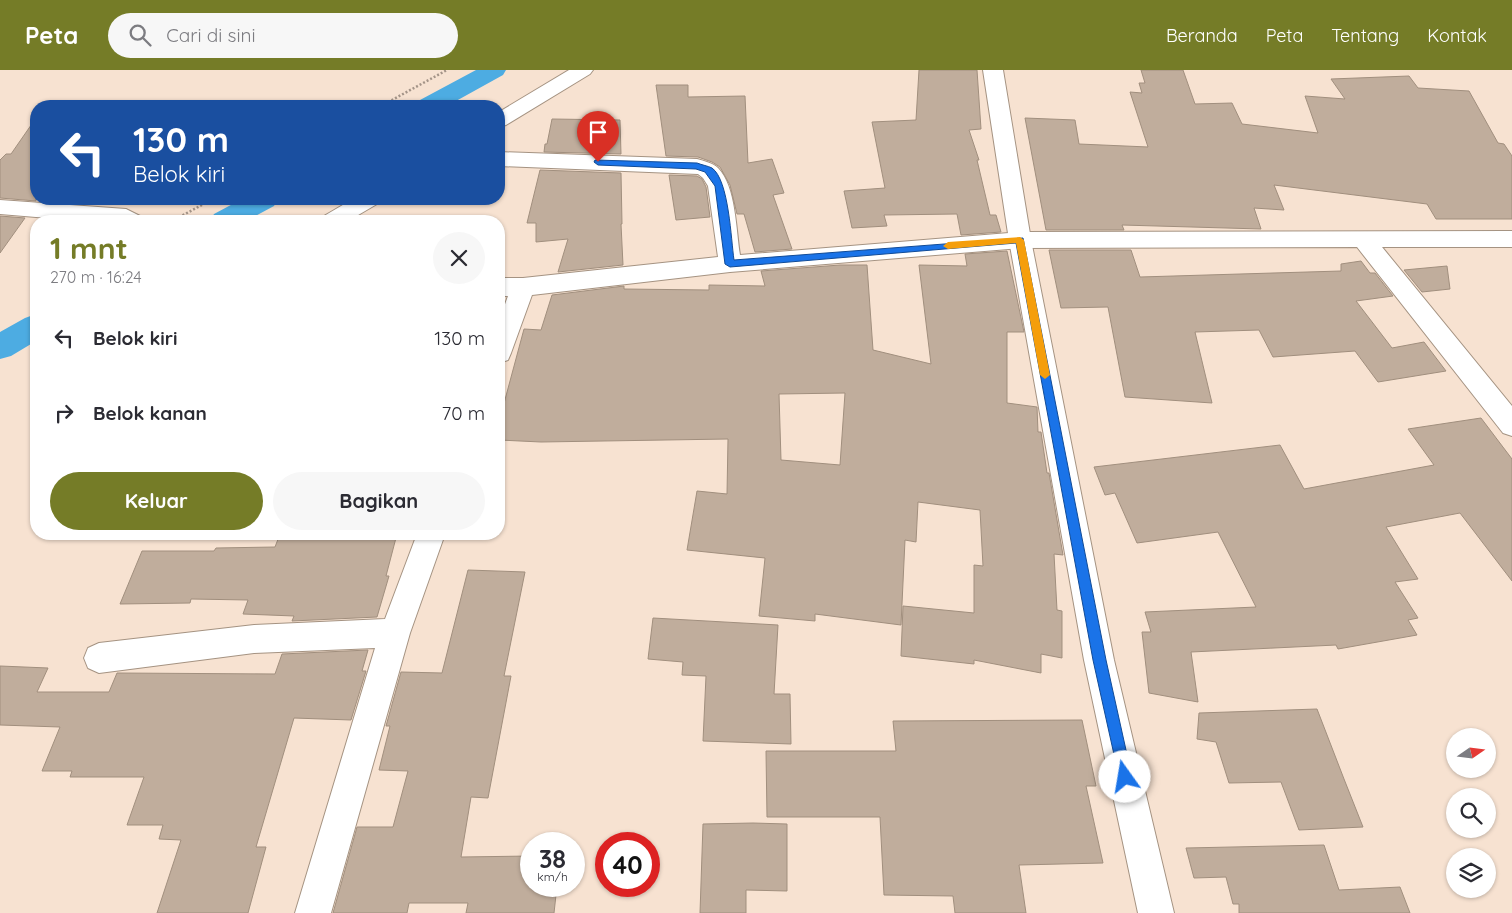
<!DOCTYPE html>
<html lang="id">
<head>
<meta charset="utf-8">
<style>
  :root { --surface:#fff; --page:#f7f7f7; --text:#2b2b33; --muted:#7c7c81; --accent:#757c27 }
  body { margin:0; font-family:Quicksand,sans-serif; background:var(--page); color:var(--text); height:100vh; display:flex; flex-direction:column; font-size:19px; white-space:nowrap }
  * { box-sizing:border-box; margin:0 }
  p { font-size:16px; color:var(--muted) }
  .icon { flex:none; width:28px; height:28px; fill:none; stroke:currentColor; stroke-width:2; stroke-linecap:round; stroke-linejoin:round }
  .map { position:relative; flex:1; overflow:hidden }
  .details { position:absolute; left:30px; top:145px; width:475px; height:325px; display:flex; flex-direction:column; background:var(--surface); border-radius:20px; box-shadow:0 1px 4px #0004 }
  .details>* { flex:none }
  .guide { position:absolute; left:30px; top:30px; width:475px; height:105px; border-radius:20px; box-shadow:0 1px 4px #0004; background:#1a4fa0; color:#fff; overflow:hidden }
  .needle { width:32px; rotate:76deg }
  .tools { position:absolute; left:1446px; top:658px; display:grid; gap:10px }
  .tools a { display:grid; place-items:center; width:50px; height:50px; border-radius:50%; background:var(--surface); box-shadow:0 1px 4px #0004; font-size:25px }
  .speed { position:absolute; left:520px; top:762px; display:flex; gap:10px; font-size:25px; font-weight:700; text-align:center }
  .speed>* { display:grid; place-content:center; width:65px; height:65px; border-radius:50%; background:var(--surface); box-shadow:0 1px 4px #0004; line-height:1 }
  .speed small { font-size:12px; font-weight:400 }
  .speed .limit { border:8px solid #d22; background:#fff; color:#111 }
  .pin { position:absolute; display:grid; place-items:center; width:42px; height:42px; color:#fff; margin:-51px -21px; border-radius:50% 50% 50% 0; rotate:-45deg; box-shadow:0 0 5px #0007 }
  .pin .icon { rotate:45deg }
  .me { position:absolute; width:55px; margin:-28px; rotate:347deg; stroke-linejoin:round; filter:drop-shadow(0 0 4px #0008) }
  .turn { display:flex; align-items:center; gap:18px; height:105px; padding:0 20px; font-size:22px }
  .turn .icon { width:65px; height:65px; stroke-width:2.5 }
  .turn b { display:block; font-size:35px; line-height:42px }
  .round { display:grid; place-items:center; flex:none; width:52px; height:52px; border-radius:26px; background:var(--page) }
  .overview { display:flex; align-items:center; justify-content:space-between; height:85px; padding:0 20px }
  h1 { font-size:30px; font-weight:700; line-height:38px; color:var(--accent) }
  .cta { display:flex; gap:10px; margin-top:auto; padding:10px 20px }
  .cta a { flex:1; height:58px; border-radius:30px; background:var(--accent); color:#fff; font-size:20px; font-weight:700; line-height:58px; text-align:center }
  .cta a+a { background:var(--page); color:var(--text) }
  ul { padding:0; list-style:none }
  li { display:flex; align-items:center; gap:15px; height:75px; padding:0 20px }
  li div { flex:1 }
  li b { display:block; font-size:19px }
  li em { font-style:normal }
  header { display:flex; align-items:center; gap:30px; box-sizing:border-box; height:70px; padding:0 25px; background:var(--accent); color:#fff }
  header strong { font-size:24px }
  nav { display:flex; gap:28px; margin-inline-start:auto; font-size:18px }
  .search { width:350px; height:45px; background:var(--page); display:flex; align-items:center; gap:12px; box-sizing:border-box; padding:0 18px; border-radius:28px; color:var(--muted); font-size:19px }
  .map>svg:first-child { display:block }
</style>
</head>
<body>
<header>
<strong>Peta</strong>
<div class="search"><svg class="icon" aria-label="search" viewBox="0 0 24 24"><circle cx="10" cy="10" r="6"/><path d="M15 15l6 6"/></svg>Cari di sini</div>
<nav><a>Beranda</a><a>Peta</a><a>Tentang</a><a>Kontak</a></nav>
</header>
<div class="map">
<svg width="1512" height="843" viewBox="0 0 1512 843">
  <rect width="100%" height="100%" fill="#f7e2d1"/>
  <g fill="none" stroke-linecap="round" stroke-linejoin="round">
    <path fill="#4dace2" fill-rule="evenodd" d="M476,0H506L503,5L447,36H416L420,30Z
      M242,129H278L274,136L246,151H210L214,144Z
      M36,244V271L11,286L0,289V262L25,248Z"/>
  </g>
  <path fill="#c0ad9c" stroke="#a18f7e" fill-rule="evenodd" d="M919,0H977L981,59L969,60L979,90H977L990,145H996L1001,162L961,165L957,144L884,145L887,156L852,158L844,121L885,118L872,52L916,50Z
    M1141,0H1183L1195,34L1232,33L1242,54L1318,63L1305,26L1345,29L1331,9L1409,6L1418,18L1469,21L1498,73L1504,74L1512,86V149H1436L1427,134L1274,115L1284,140L1254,138L1261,159L1122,155L1124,160H1046L1025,48L1075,50L1079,74L1148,77L1130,22L1142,23L1139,13H1145Z
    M656,15H688V27L745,26L748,93L772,89L784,123L773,125L792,179L755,182L744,144H737L730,115L720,97L712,92L698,87L666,86Z
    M36,48V131L0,128V90L6,84H11Z
    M552,49L620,50L621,84L544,82L545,74H547Z
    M540,100L621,103L622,154H621L623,195L558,202L568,169L536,172V153H527Z
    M669,105L697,106L702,109L706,117L710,147L676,150Z
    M0,146L25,148L0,183Z
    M1049,180H1131L1140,207L1341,201V194L1361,191L1370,203H1375L1393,226L1356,231L1392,278L1424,272L1446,301L1378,312L1355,281L1273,287L1259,260L1195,262L1212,333L1125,327L1108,237L1061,238Z
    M1007,181L1024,262H1007V333L1037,337L1038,362H1041L1047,403H1049L1063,485L1054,484L1057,540L1062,541V588L1041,584V603L974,590V594L901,586L903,536L974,543V495L983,496L980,440L918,432L916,472L905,470L901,555L815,544V551L759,546L765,488L687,480L697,421L727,424L728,369L541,372L499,370V352L524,259L541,260L552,225L624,216V219L709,220V215L765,216L761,201L840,195H867L873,280L931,294L919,195L967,196L965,184ZM845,323L840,395L781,390L779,324Z
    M1447,196L1450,219L1422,222L1404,200Z
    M1481,348L1512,389V511L1460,443L1386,457L1418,509L1395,512L1418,548L1408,550L1417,565L1338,579L1336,575L1191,582L1198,632L1149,623L1142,562H1151L1145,542L1256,537L1218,462L1137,473L1115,423L1105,425L1094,397L1280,375L1304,419L1434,395L1408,359Z
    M280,464H397L386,506H389L377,547L292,551L294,546L243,544L248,530L191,529L190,533L120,534L142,481H214L216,478L275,477Z
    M468,500L525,502L504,606H511L488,728L471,727L461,787L531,786V816H557L554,843H466L468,833H409L407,843H333L357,757H393L408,701L379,700L390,656H386L401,602L442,603Z
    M653,548L778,555L774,624H790L791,674L703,671L706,606L682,605L683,592L648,589Z
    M368,580L362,601H366L351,650L294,648L256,777H266L248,843H157L181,770L159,769L163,755H127L144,707H70L72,701H42L60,657L0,655V596L48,598L37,622H109L117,603L275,604L282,584Z
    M1317,639L1344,709L1363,757L1299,760L1281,712L1229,713L1216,672L1197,669L1199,643Z
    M1082,650L1096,716H1086L1103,793L1019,795L1026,843H955L953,826L884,825L880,747H767L766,681H896L893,651Z
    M753,753L787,754V821L746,820V843H700L703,754Z
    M1324,775L1339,820L1400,817L1410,843H1239V834H1233L1226,807L1194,808L1186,778Z"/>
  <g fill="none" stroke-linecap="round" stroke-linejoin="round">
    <g stroke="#a59382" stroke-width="2">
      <path id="minor" d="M569,0H593L590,4L506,55L499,57V42Z
        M499,82L697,89C704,91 713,93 718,98C736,116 736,161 740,185L1020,162L1512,161V177H1382L1512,336V366L1503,363L1357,177L1020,178L730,202L532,225L511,283L508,290L499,293V251L508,226H499V208H523L718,187L708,116L703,108L698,104L499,96Z
        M353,129H380L377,134L348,151H321L324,146Z
        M0,130L126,139L140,146L143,151H84L0,144Z
        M417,464H445L410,563L331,843H295L375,578L254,583L99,603L88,598L84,588L88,578L99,573L254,555L385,549Z"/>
    </g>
    <g stroke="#a59382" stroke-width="2">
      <path id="tertiary" d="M983,0H1003L1031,170L1114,590L1174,843H1138L1084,590L1009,170Z"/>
    </g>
    <path stroke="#a49488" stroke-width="2.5" stroke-dasharray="2 2" stroke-linecap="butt" d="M381,36L447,0
      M172,151L213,129"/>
    <use href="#minor" fill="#fff" fill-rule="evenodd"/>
    <use href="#tertiary" fill="#fff" fill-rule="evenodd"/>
  </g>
  <path fill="#1a73e8" stroke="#114b97" d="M595,90L697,93C702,95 708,96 712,98C729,110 731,170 734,190L1023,168L1106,590L1132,707L1130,712L1125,714L1121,712L1119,707L1093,590L1016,173L730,197L725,194L715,116L705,102L696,99L598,95L594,92Z"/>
  <path fill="#f59e0b" d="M1020,167L1024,170L1050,305L1045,309L1040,305L1016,173L948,179L943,176L948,172Z"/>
</svg>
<div class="tools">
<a><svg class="needle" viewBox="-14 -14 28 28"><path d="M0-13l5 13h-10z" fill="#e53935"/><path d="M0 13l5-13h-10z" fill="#7c7c81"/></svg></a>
<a><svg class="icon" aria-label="search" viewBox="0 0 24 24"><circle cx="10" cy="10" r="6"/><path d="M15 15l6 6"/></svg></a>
<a><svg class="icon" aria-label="layers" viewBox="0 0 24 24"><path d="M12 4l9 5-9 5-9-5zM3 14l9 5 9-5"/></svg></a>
</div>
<div class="speed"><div>38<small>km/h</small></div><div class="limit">40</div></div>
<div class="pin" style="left:598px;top:92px;background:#d93025"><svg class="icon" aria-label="arrive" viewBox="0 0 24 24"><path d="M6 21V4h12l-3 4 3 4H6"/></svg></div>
<svg class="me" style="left:1125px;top:707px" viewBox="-20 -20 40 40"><circle r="19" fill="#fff"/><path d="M0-13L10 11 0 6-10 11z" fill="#1a73e8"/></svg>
<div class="guide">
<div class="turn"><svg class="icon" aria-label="left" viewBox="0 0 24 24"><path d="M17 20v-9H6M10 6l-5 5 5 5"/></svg><div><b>130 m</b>Belok kiri</div></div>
</div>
<section class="details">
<div class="overview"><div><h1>1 mnt</h1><p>270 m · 16:24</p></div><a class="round"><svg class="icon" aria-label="close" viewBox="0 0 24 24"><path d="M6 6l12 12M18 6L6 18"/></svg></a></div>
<ul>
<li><svg class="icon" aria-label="left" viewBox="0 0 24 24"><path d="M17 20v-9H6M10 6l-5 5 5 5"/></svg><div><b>Belok kiri</b></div><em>130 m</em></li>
<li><svg class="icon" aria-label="right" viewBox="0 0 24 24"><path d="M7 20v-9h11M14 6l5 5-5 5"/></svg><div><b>Belok kanan</b></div><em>70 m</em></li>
</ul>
<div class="cta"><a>Keluar</a><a>Bagikan</a></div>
</section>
</div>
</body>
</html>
